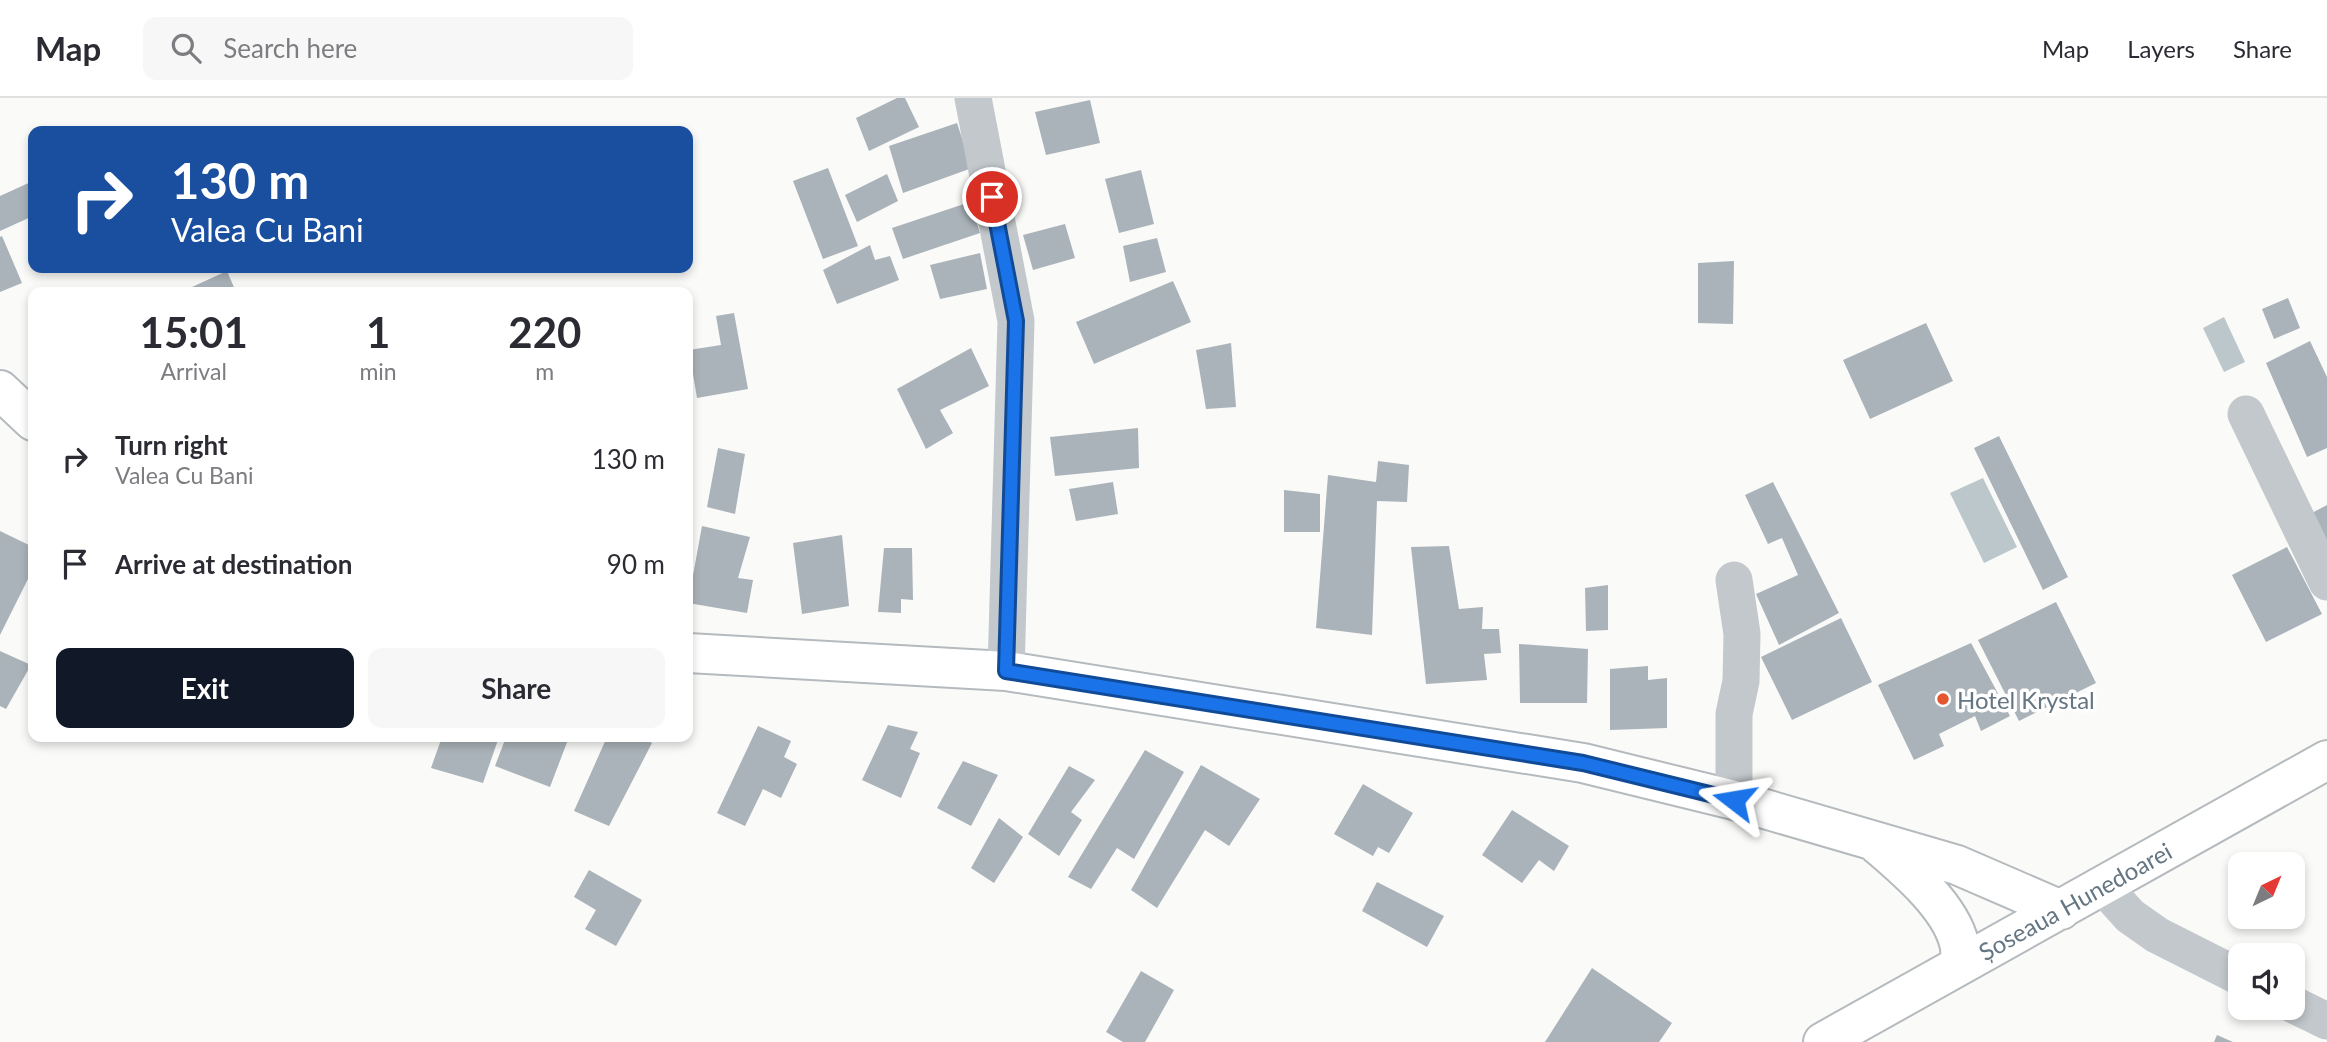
<!DOCTYPE html>
<html lang="en">
<head>
<meta charset="utf-8">
<style>
  :root { --surface:#fff; --page:#f7f7f7; --text:#2b2b33; --muted:#7c7c81; --line:#e1e1e2; --accent:#111827 }
  body { margin:0; font-family:Lato,sans-serif; background:var(--page); color:var(--text); height:100vh; display:flex; flex-direction:column; font-size:26px; white-space:nowrap }
  * { box-sizing:border-box; margin:0 }
  p { font-size:23px; color:var(--muted) }
  .icon { flex:none; width:38px; height:38px; fill:none; stroke:currentColor; stroke-width:2; stroke-linecap:round; stroke-linejoin:round }
  .map { position:relative; flex:1; overflow:hidden }
  .details { position:absolute; left:28px; top:189px; width:665px; height:455px; display:flex; flex-direction:column; background:var(--surface); border-radius:14px; box-shadow:0 4px 10px #0003 }
  .details>* { flex:none }
  .banner { position:absolute; left:28px; top:28px; width:665px; height:147px; border-radius:14px; box-shadow:0 4px 10px #0003; background:#1a4fa0; color:#fff; overflow:hidden }
  .needle { width:46px; rotate:43deg }
  .controls { position:absolute; left:2228px; top:754px; display:grid; gap:14px }
  .controls a { display:grid; place-items:center; width:77px; height:77px; border-radius:14px; background:var(--surface); box-shadow:0 4px 10px #0003; font-size:35px }
  .pin { position:absolute; display:grid; place-items:center; width:60px; height:60px; color:#fff; margin:-30px; border:4px solid #fff; border-radius:50%; box-shadow:0 2px 7px #0007 }
  .me { position:absolute; width:77px; margin:-38px; rotate:284deg; stroke-linejoin:round; filter:drop-shadow(0 0 5px #0008) }
  .turn { display:flex; align-items:center; gap:24px; height:147px; padding:0 28px; font-size:32px }
  .turn .icon { width:91px; height:91px; stroke-width:2.5 }
  .turn b { display:block; font-size:49px; line-height:60px }
  .eta { display:flex; justify-content:space-evenly; align-items:center; height:119px; text-align:center }
  .eta b { font-size:42px; font-weight:700; line-height:49px }
  .primary-button { display:flex; gap:14px; margin-top:auto; padding:14px 28px }
  .primary-button a { flex:1; height:80px; border-radius:14px; background:var(--accent); color:#fff; font-size:28px; font-weight:700; line-height:80px; text-align:center }
  .primary-button a+a { background:var(--page); color:var(--text) }
  ul { padding:0; list-style:none }
  li { display:flex; align-items:center; gap:21px; height:105px; padding:0 28px }
  li div { flex:1 }
  li b { display:block; font-size:26px }
  li em { font-style:normal }
  header { display:flex; align-items:center; gap:42px; box-sizing:border-box; height:98px; padding:0 35px; background:var(--surface); border-bottom:2px solid var(--line) }
  header strong { font-size:33px }
  nav { display:flex; gap:38px; margin-inline-start:auto; font-size:24px }
  .search { width:490px; height:63px; background:var(--page); display:flex; align-items:center; gap:18px; box-sizing:border-box; padding:0 24px; border-radius:14px; color:var(--muted); font-size:26px }
  .map>svg:first-child { display:block }
</style>
</head>
<body>
<header>
<strong>Map</strong>
<div class="search"><svg class="icon" aria-label="search" viewBox="0 0 24 24"><circle cx="10" cy="10" r="6"/><path d="M15 15l6 6"/></svg>Search here</div>
<nav><a>Map</a><a>Layers</a><a>Share</a></nav>
</header>
<div class="map">
<svg width="2327" height="944" viewBox="0 0 2327 944">
  <rect width="100%" height="100%" fill="#fafaf8"/>
  <path fill="#bbc7cb" d="M2224,219L2245,264L2224,274L2203,230Z
    M1983,380L2017,449L1984,465L1950,395Z"/>
  <path fill="#aab3b9" d="M897,0H905L919,29L869,53L856,20Z
    M1090,2L1100,45L1046,57L1035,14Z
    M957,25L972,70L903,95L889,48Z
    M828,70L858,148L823,161L793,83Z
    M1141,72L1154,126L1119,135L1105,81Z
    M887,76L898,103L857,124L845,97Z
    M33,83V118L0,133V98Z
    M970,104L980,135L903,161L892,130Z
    M1065,126L1075,160L1033,172L1023,137Z
    M2,138L22,185L0,194V139Z
    M1157,140L1166,174L1130,184L1123,148Z
    M870,147L875,162L890,158L899,182L837,206L823,172Z
    M980,155L987,191L940,201L930,167Z
    M1734,163L1733,226L1698,225V165Z
    M227,173L236,194H181Z
    M1173,183L1191,224L1094,266L1076,224Z
    M2288,200L2300,230L2274,241L2262,211Z
    M734,215L748,291L697,300L689,252L721,247L716,218Z
    M1926,225L1953,283L1870,321L1843,262Z
    M2310,243L2327,279V350L2307,359L2266,265Z
    M1231,245L1236,309L1206,311L1196,252Z
    M971,250L989,288L940,312L953,335L926,351L897,291Z
    M1138,330L1139,370L1055,378L1050,339Z
    M1999,338L2068,479L2043,492L1974,350Z
    M718,350L745,356L735,416L707,409Z
    M1378,363L1409,367L1407,404L1377,403L1372,537L1316,530L1328,377L1376,384Z
    M1113,384L1118,416L1076,423L1069,391Z
    M1773,384L1839,515L1779,547L1756,496L1798,477L1782,440L1768,446L1745,397Z
    M1284,392L1320,396V434H1284Z
    M2327,407V456L2308,417Z
    M702,428L750,439L738,480L753,482L747,515L688,505Z
    M0,433L33,449V471L0,537Z
    M842,437L849,508L802,516L793,445Z
    M1449,448L1459,511L1483,509L1482,531H1499L1501,555L1484,556L1487,582L1426,586L1411,449Z
    M2287,449L2322,516L2266,544L2232,477Z
    M884,450H912L913,502L901,501V515L878,514Z
    M1608,487V532L1586,533L1585,490Z
    M2056,504L2096,585L2019,623L1978,542Z
    M1841,520L1872,584L1792,622L1761,559Z
    M1971,545L2010,618L1981,633L1975,618L1939,636L1944,648L1914,662L1878,587Z
    M1519,546L1588,551L1587,605H1520Z
    M0,553L31,567L6,611L0,608Z
    M1648,568V582L1667,580V630L1610,632V571Z
    M888,627L918,634L910,651L920,655L901,700L862,682Z
    M758,628L791,643L784,659L797,666L781,700L763,691L745,728L717,715Z
    M442,639H499L483,685L431,670Z
    M506,639H569L550,689L495,668Z
    M607,639H640L652,645L609,728L574,713Z
    M1145,652L1184,674L1134,761L1117,750L1091,791L1068,779Z
    M963,663L998,677L971,728L937,710Z
    M1201,667L1260,701L1229,748L1205,732L1157,810L1131,792Z
    M1069,668L1095,682L1071,714L1082,722L1059,758L1028,736Z
    M1363,686L1413,715L1389,755L1378,749L1373,758L1334,736Z
    M1512,712L1569,748L1554,773L1539,762L1522,785L1482,757Z
    M999,720L1023,739L994,785L971,770Z
    M589,772L642,802L616,848L585,831L596,812L574,799Z
    M1377,784L1444,818L1427,849L1362,813Z
    M1592,870L1672,925L1659,944H1545Z
    M1141,873L1174,892L1145,944H1123L1106,934Z
    M2217,937L2233,944H2214Z"/>
  <g fill="none" stroke-linecap="round" stroke-linejoin="round">
    <g stroke="#b5babe" stroke-width="42">
      <path id="major" d="M0,292L33,323
        M688,555L1006,573L1583,665L1734,702L1957,767L2061,812
        M1878,747C1906,771 1950,808 1959,845C1961,851 1960,860 1960,867
        M1823,944L2327,662"/>
    </g>
    <path stroke="#c3c8cc" stroke-width="37" d="M973,0L1016,223L1006,573
      M2246,316L2327,484
      M1734,702V616L1741,583L1742,536L1734,482
      M2103,788L2130,818L2157,837L2240,879
      M2292,906L2327,923"/>
    <use href="#major" stroke="#fff" stroke-width="38"/>
  </g>
  <g fill="none" stroke-linecap="round" stroke-linejoin="round">
    <g stroke="#114b97" stroke-width="18">
      <path id="route" d="M992,99L1016,223L1006,573L1583,665L1734,702"/>
    </g>
    <use href="#route" stroke="#1a73e8" stroke-width="12"/>
  </g>
  <circle fill="#e4572e" stroke="#fff" stroke-width="2.5" cx="1943" cy="601" r="7"/>
  <g text-anchor="middle" dominant-baseline="central" stroke-width="7" stroke-linejoin="round" paint-order="stroke">
    <g font-size="24" fill="#657683" stroke="#fff" text-anchor="start">
      <text x="1957" y="601">Hotel Krystal</text>
    </g>
    <g font-size="24" fill="#657683" stroke="#fff">
      <text transform="translate(2075 803) rotate(-29)">Șoseaua Hunedoarei</text>
    </g>
  </g>
</svg>
<div class="controls">
<a><svg class="needle" viewBox="-14 -14 28 28"><path d="M0-13l5 13h-10z" fill="#e53935"/><path d="M0 13l5-13h-10z" fill="#7c7c81"/></svg></a>
<a><svg class="icon" aria-label="sound" viewBox="0 0 24 24"><path d="M4 9h4l5-4v14l-5-4H4zM17 9q2 3 0 6"/></svg></a>
</div>
<div class="pin" style="left:992px;top:99px;background:#d93025"><svg class="icon" aria-label="arrive" viewBox="0 0 24 24"><path d="M6 21V4h12l-3 4 3 4H6"/></svg></div>
<svg class="me" style="left:1734px;top:702px" viewBox="-20 -20 40 40"><path d="M0-17L14 15 0 8-14 15z" fill="#1a73e8" stroke="#fff" stroke-width="4"/></svg>
<div class="banner">
<div class="turn"><svg class="icon" aria-label="right" viewBox="0 0 24 24"><path d="M7 20v-9h11M14 6l5 5-5 5"/></svg><div><b>130 m</b>Valea Cu Bani</div></div>
</div>
<section class="details">
<div class="eta">
<div><b>15:01</b><p>Arrival</p></div>
<div><b>1</b><p>min</p></div>
<div><b>220</b><p>m</p></div>
</div>
<ul>
<li><svg class="icon" aria-label="right" viewBox="0 0 24 24"><path d="M7 20v-9h11M14 6l5 5-5 5"/></svg><div><b>Turn right</b><p>Valea Cu Bani</p></div><em>130 m</em></li>
<li><svg class="icon" aria-label="arrive" viewBox="0 0 24 24"><path d="M6 21V4h12l-3 4 3 4H6"/></svg><div><b>Arrive at destination</b></div><em>90 m</em></li>
</ul>
<div class="primary-button"><a>Exit</a><a>Share</a></div>
</section>
</div>
</body>
</html>
